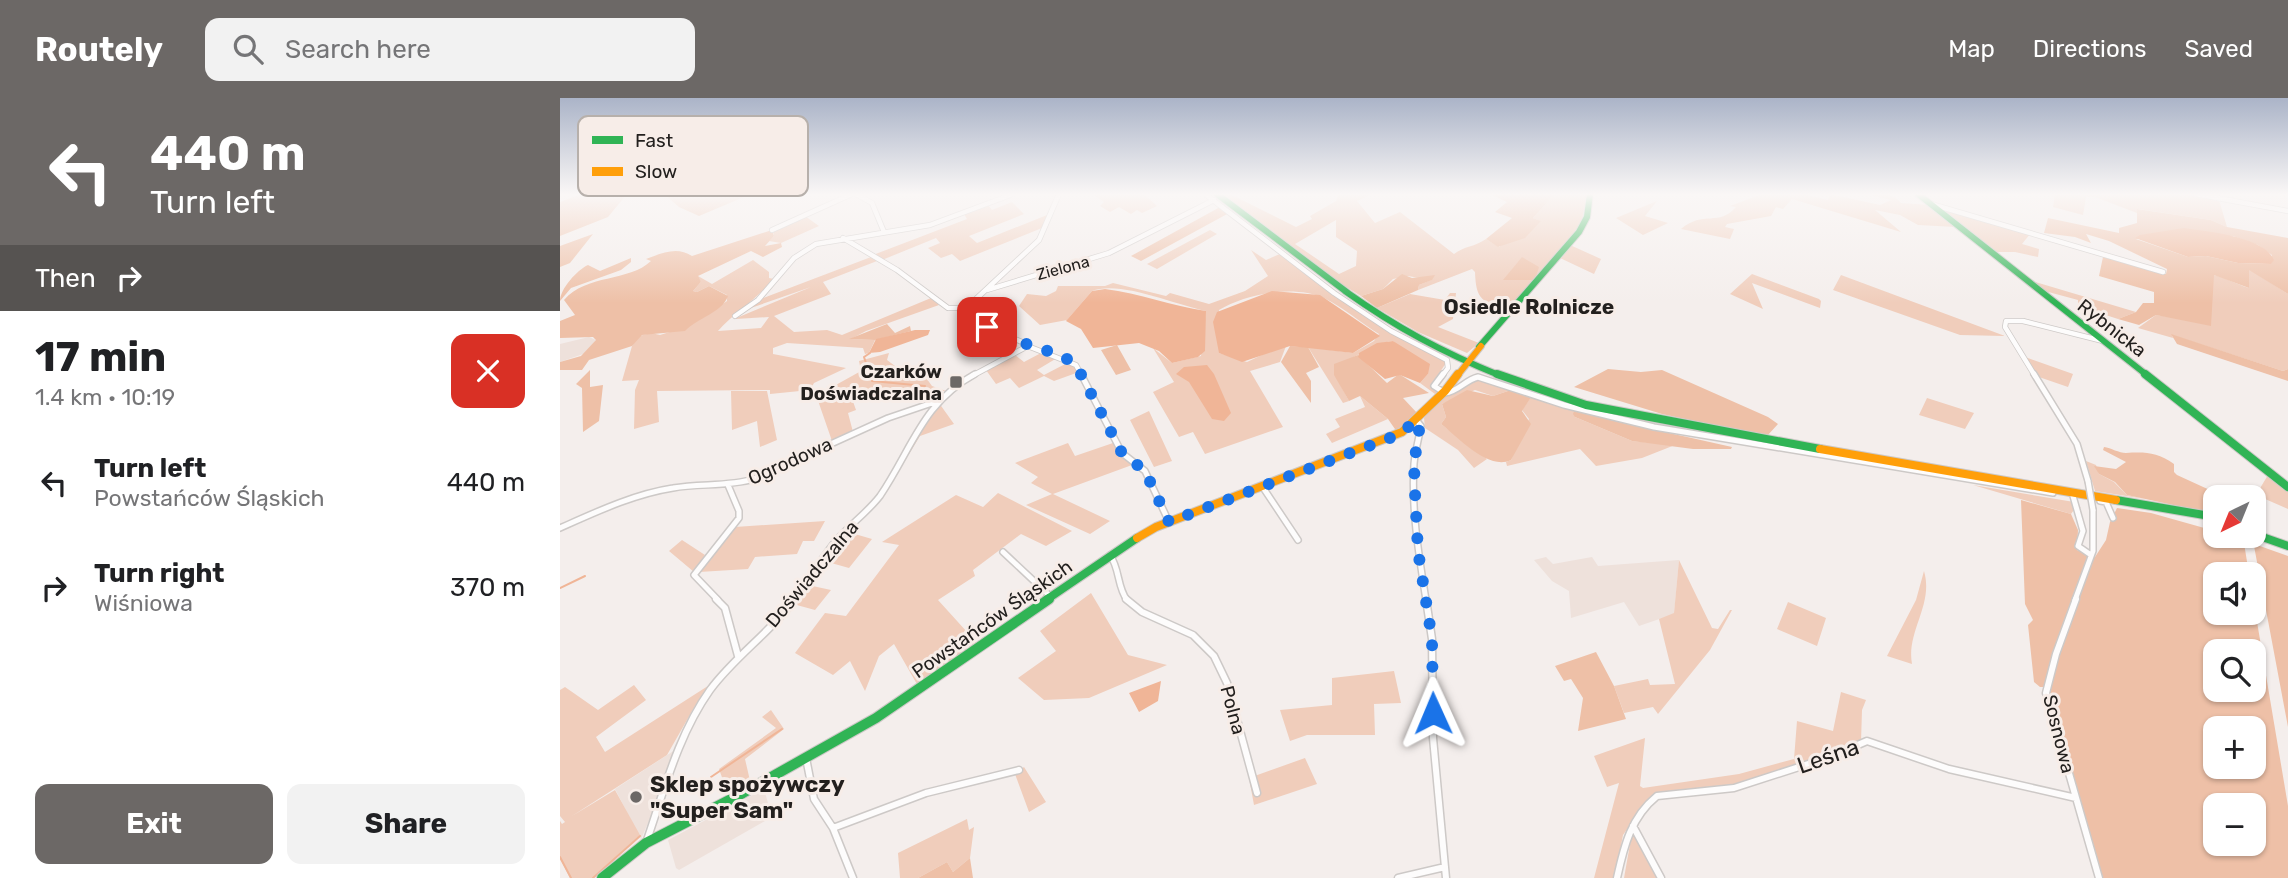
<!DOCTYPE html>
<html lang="en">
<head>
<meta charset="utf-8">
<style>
  :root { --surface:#fff; --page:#f2f2f2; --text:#202124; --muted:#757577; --accent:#6c6866 }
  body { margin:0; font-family:Rubik,sans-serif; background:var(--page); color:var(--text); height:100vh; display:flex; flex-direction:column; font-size:26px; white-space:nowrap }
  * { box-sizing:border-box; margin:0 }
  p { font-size:23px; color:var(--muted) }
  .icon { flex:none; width:38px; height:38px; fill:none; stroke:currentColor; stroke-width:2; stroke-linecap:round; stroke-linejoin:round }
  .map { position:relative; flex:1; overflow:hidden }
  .details { display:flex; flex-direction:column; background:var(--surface); width:560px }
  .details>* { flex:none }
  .top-card { background:#6c6866; color:#fff; overflow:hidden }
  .needle { width:46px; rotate:223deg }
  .buttons { position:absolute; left:1643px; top:387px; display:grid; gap:14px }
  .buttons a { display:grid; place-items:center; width:63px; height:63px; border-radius:14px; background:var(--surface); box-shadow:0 2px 5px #0004; font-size:35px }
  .pin { position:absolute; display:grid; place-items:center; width:60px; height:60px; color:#fff; margin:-30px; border-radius:14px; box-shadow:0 4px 10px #0006 }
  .me { position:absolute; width:77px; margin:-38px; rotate:359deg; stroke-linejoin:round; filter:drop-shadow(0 0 5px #0008) }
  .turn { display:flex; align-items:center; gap:24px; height:147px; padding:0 35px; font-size:32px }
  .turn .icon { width:91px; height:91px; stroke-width:2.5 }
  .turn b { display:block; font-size:49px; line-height:60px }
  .then { display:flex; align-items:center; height:66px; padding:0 35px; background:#0003; gap:14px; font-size:26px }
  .round { display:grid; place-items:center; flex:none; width:74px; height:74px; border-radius:14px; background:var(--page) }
  .summary { display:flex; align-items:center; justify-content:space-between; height:119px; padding:0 35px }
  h1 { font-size:42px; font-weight:700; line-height:52px }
  .action { display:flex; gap:14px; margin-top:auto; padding:14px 35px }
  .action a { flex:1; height:80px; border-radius:14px; background:var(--accent); color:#fff; font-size:28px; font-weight:700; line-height:80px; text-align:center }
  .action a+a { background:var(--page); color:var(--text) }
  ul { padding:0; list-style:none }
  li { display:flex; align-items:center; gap:21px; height:105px; padding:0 35px }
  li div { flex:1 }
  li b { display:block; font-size:26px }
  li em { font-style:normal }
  header { display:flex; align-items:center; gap:42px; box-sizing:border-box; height:98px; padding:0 35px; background:var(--accent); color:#fff }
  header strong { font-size:33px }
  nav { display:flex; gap:38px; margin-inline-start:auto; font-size:24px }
  .search { width:490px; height:63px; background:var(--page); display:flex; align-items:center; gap:18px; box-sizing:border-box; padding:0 24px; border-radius:14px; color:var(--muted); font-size:26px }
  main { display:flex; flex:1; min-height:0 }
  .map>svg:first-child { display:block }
</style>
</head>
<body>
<header>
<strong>Routely</strong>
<div class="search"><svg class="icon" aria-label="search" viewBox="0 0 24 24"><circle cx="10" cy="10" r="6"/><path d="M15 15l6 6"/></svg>Search here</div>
<nav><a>Map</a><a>Directions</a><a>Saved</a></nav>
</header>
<main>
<section class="details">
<div class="top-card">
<div class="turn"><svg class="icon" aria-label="left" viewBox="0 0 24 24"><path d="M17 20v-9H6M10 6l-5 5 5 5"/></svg><div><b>440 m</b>Turn left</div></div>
<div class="then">Then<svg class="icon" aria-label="right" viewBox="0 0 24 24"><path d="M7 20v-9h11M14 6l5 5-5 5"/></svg></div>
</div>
<div class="summary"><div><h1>17 min</h1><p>1.4 km · 10:19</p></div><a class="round" style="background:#d93025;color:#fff"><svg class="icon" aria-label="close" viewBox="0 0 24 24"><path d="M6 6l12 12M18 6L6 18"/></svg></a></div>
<ul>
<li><svg class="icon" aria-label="left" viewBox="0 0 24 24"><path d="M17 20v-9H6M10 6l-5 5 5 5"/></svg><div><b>Turn left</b><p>Powstańców Śląskich</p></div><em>440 m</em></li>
<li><svg class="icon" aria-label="right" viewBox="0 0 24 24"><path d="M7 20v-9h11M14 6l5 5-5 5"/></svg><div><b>Turn right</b><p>Wiśniowa</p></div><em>370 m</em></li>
</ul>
<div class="action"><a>Exit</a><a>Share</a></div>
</section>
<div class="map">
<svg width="1728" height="780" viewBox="0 0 1728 780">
  <rect width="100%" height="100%" fill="#f4eeec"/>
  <path fill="#eee1db" d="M29,239L36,242L26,255L0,264V246Z
    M986,459L993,466L1032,459L1038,468L1119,462L1114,516L1079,528L1064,504L1011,520L1009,493L992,483L974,462Z
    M115,652L95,709L81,741L55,691Z
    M204,691L212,719L119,772L116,770L108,742Z"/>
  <path fill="#f0cdbb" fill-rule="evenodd" d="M532,96H584L597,108L582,115L577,112L571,116L559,109L550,114L540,108L544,104Z
    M661,96H670L736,129L752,121L750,118L776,103L778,96H812L797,103L815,125L840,114L894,156C904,148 915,149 926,141L939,149L980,123L973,120L995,96H1027L1021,127L950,211C922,204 916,203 915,174L912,171L858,192L859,187L871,182L848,178L833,181L823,191L801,198L770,179ZM776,122V139L797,153L796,168L779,176L735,146Z
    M1202,96H1244L1268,102L1270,96L1320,107L1331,102L1306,96C1319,96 1332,94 1341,105L1369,107L1397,129L1358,127L1340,117L1315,112L1341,134L1232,101L1223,111L1216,109L1211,118L1167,126L1165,129L1174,131L1170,141L1121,131C1143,112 1159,129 1176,109L1170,108Z
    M1495,96H1627L1659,102L1667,129L1651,122L1578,111L1577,115L1535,99H1526L1523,117L1493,109Z
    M1097,103L1085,118L1108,125L1083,137L1056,120Z
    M452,104L464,116L409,138L417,145L487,117L482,130L400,163L392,156L381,160L368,150L380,145L376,140L322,162L313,157L407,121L404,116L428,107L432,112Z
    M1377,110L1470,136L1462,146L1479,151L1478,159L1455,154H1435Z
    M245,118L259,128L221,145L209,143L214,138L213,133Z
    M650,132L657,136L597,171L587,166Z
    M1010,147L1041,161L1034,176L1000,160Z
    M691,152L706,162L722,155C772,197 823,232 882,260L886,265L870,289L877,294L875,296L860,285L868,276L833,243C810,245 796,262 774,267L775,277L789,303L783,305L748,249L793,255L814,243L819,236C801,225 783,209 764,200C735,187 687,195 659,212V255L687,264L725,246L730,248H726L720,264L690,273L723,329L645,356L633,334L619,339L593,294L614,284L593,250L612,265L641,258L646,213C616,207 560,182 532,193L507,222L480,227L459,208L467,196L486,198L496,193L498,188H545L553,185L606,198L610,195L649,206L685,193L708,178Z
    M311,159L317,163L263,184L271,196L214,218L234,234L267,232L282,237L371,200L379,207L306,233L291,241L315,242L309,255L305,256L303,250L227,245L213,250V256L286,270L254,285L250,292L210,296V292L97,293L99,324L74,331L75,292L79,282L62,283L72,248L79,238L91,235L100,237L129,228L167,203V197L149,188L137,194L133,193L141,184L137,180L138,178L152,186L193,162L209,174V180L214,181C197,201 175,214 158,233L201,230L209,219L174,221L251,189L185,212L198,202Z
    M1689,171L1728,196V271L1723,273L1612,237L1613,240L1578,230L1596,217L1611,219L1654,177C1664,179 1676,186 1689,190Z
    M1192,176L1259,201L1261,203L1260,210L1192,185L1203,211L1170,196Z
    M1281,177L1445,238L1400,237L1273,192Z
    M1469,182L1576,214L1558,221L1518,208V202L1481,192Z
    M890,195H896L893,221L878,229L919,245L907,255L858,234L817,210L850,196L885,202Z
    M329,255L327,262L339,271L364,277L372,288L386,293H361L315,303L302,295H290L296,312L288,315L293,334L272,343L255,294L248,296L253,290L265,293L301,273L299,263Z
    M481,255L497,260L477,272L484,277L509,264L519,274L494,283L484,278L459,290L450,280L436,286L426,272L455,257L464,264Z
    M1465,259L1513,276L1508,289L1476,278Z
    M916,280L951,292L933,298L915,292L882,306L886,319L881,326L927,361L914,370L898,352L865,330L864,320L882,298C897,296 902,285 916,280Z
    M171,293H207L217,342L200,349L197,323L172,332Z
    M800,298L828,321L772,345L766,336L780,329L775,321L805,309Z
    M972,298L1015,311V319L1072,343L1115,347L1082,360L1036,368L1020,351L947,368L946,364L951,362L969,321L962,312Z
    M1367,300L1414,315L1405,331L1359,317Z
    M379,305L394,326L360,338L349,356L347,353Z
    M589,313L612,363L594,369L570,322Z
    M508,345L515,358L553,345L572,367L493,396L550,423L530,436L466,407L492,396L471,385L478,379L455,365Z
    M1526,363L1536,367L1539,376L1554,384L1567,397L1585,401L1535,393Z
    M1708,377L1728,393V411L1696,397Z
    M1413,387L1514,404L1521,410L1516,409L1511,416Z
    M438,395L512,433L486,448L461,436L413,472L415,478L378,502L417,545L358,588L334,546L319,558L305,593L290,563L273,577L235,555L265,515L286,518L339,447L322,444L396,397L423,409Z
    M265,423L254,443H243L237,456L195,459L188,471L139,474L175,429Z
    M288,434L312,441L289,470L264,463Z
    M122,442L145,457L134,474L109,453Z
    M1119,462L1152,530L1158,531L1170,512H1172L1150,552L1098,616L1093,609L1064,615L1054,588L1088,581L1090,587L1115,586L1099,521L1114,515Z
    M1364,473C1374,507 1346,533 1352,566L1327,558L1356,502Z
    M248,487L271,492L255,512L233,506Z
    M531,495L568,557L607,567L529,600L484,602L458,580L496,553L480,533Z
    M1228,504L1266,520L1257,548L1217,531Z
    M834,573L841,605L814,606L815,637H747L730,643L720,612L772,607V580Z
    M151,586L135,608L107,657L12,718L55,692L80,737L33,780H10L0,761V723L2,726L5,724L0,718V592L5,589L38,612L74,587L86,602L36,639L45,654Z
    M1281,594L1306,602L1302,612L1301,644L1270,659L1174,690L1116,695L1090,703L1088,701L1063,737L1055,780H1034L1059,685L1047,689L1034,658L1085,640L1080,688L1083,690L1179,676L1234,661L1237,623L1273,633Z
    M211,612L224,631L185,661L191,687L169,699L159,671L216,630L202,619Z
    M745,660L757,686L694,707L689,680Z
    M464,669L486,704L469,714L455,676Z
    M407,721L409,732L414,729L410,760L393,774L387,764L358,780H340L338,755Z
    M1072,735L1099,780H1064Z"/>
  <path fill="#eec0a7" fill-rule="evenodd" d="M21,96H67L48,119L0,138V104Z
    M104,96H191L139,118L119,109Z
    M934,96H995L973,120L981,123L965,140L938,149L926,141L952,120L935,114L947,104L932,97Z
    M660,109L669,115L581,163L571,158Z
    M1577,111L1651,122L1667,129L1728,140V196L1689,172V190L1654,177L1651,228L1596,217L1579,227L1558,221L1576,214L1583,205H1594V194L1539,178L1543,159L1606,176L1607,171L1549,143L1526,136L1531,145L1515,139L1484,135L1488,120L1559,135V130L1577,125ZM1673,138L1698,147L1712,157L1711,166L1678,165L1646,158L1628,159L1576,141Z
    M212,132L214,138L205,148L221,145L222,149L203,159L191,153L138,178L141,184L133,193L137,194L149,188L168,198C162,215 137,220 125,233L82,237L72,248L29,262L22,272H0V264L21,258L36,242L33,239L0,240V223L15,217L4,202C26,176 69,184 91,163L86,161C102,155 117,148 132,158Z
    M33,136L10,165L0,169V148Z
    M962,159L979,169L975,182H943Z
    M71,160V164L61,172L11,190L0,203C0,191 17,172 28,167L40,173Z
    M842,176L852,180L875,177L872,182L859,187L858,192L817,210L801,198L823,191Z
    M327,226L335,235L350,228L351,233L315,242L289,241Z
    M1611,236L1723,273L1728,271V283L1617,246Z
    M557,247L571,272L556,277L541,252Z
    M730,248L748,249L759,269L746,275L751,283V305L721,264Z
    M798,257L827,285L839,276L869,295L843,300L858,316L837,334L828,321L800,298L789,303L774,277V266Z
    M1048,271L1081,274L1102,272L1208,319L1218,326L1207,338L1200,337L1102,316L1014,289Z
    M30,272V289L43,287L39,323L23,334L22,290L16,286Z
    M907,292L933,298L951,292L972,298L962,313L971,326L951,362C928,373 898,339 881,326L886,319L882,306Z
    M1015,311L1051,322L1172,349L1171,351H1133L1072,343L1015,319L1013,316Z
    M1544,349C1551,350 1559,355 1566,355C1585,354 1597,354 1614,366V374L1617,377L1665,399H1656L1655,416L1567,397L1555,384L1539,376L1534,368L1556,371L1566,364L1543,352Z
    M1461,402L1511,416L1518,432L1517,452L1535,459L1546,442L1550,424L1557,410L1591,415L1655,433L1656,438H1671L1684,445L1689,476H1656V514H1694V506L1728,708V780H1539L1486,589H1480L1474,584L1468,527L1473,522L1465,506ZM1656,553H1694V592H1656ZM1656,630H1694V668H1656ZM1656,707H1694V746H1656Z
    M1697,447L1728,458V629L1694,448Z
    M1036,554L1054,588L1066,621L1018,633L1023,600L1011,581L1004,583L995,568Z
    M410,760L413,780H358L387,764L393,774Z"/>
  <path fill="#f0b597" d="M1624,130C1648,134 1704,138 1714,162L1711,166L1678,165L1646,158L1628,159L1575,140L1580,137Z
    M545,191C580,195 611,208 646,213L645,253L638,259L612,265L599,253L579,245L533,250L521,231L506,223L532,193Z
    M712,193L760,197L820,238L793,255L730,248L682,264L659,255L653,224L657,214Z
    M355,232H370L368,237L320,254L309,255L316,241Z
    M833,243L870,266L868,276L860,285L840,277L825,281L798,259L799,255L817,245Z
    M647,267L654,276L671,315L664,323L652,321L629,284L616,276L624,269Z
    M601,583L598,603L579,614L569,595Z"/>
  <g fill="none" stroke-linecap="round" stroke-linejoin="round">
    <path stroke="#f0b597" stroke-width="2" d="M310,255L304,259L312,283L365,288
      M0,490L25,478
      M151,679L222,631
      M0,759L11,780
      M33,780L80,738"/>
    <g stroke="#cdc9c7" stroke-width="6">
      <path id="street-far2" d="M296,96L312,105L324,134
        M645,96L774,195L831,233L887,262L888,270L882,278
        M1636,96L1728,113
        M1371,106L1603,174
        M212,132L292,96
        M283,140L337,172L388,210H415
        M427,192L549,155L654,102
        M175,218L198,202L234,160L256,146L370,127L453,96
        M465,247L516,267L522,278
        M412,278L464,250L462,244C440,234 416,229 416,201L479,142L499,96
        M1475,278L1445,229L1446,223H1463L1543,243"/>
    </g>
    <g stroke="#cdc9c7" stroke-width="8">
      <path id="street-far1" d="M521,276L562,355L585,373L609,424
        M883,276L874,288L885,295C898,294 905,282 918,279L1004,307L1094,329L1493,395
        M1474,276L1517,346L1528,383
        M857,323L861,328C859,340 855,353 854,366C851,411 859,458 866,502
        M702,388L738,442
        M1513,398L1523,433L1518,448L1531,457
        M1540,403L1546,404L1553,420
        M0,430C36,414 74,396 113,390C140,385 167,389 194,381L328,320L375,304
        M443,454L491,499
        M550,457C560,471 557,489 567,502
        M158,502L134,477L179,420V413L168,387
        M233,502C247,483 260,463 274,445C288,428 307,415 320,398C352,351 362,305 415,276
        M1515,502L1533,453V412"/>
    </g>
    <g stroke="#cdc9c7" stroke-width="9">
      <path id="street" d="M156,501L165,510L178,558
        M566,501L582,514L633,537L654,558L667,585L697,695
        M866,501L872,541L873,640L886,780
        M1516,501L1496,556L1486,595L1539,780
        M246,660L254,701L273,730L293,780
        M1073,728L1101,780
        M273,730L366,695L459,672
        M86,745C104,693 118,637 150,592C175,558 211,534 235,501
        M838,780L885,769
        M1057,780C1064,748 1071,719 1097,698L1174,690L1270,659L1307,643L1389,671L1516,700"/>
    </g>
    <g stroke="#cdc9c7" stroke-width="8">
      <path id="fast-far2" d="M657,96L788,195
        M1358,96L1588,278
        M785,193C837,230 882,254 941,278
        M919,249L1019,134L1027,119L1030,96"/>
    </g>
    <g stroke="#cdc9c7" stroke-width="10">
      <path id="fast-far1" d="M937,276L1026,307L1260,351
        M1585,276L1728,389
        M1556,402L1656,419
        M1694,436L1728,448
        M486,502L577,440"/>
    </g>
    <g stroke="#cdc9c7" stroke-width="12">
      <path id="fast" d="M42,780L86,745L183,695L316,620L489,501"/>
    </g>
    <g stroke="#cdc9c7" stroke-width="8">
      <path id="slow-far1" d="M897,278L921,248"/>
    </g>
    <g stroke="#cdc9c7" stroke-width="10">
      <path id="slow" d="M1260,351L1556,402
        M577,440L596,429L842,334L885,293L898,276"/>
    </g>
    <use href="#street-far2" stroke="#fdfcfc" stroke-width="4.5"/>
    <use href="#street-far1" stroke="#fdfcfc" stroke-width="5"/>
    <use href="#street" stroke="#fdfcfc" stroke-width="6"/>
    <use href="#fast-far2" stroke="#30b455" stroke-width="6"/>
    <use href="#fast-far1" stroke="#30b455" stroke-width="8"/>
    <use href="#fast" stroke="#30b455" stroke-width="10"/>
    <use href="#slow-far1" stroke="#ff9f0a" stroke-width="6"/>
    <use href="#slow" stroke="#ff9f0a" stroke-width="8"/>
    <g stroke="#cdc9c7" stroke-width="8" stroke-linecap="butt">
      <path id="street-bridge" d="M1528,383L1533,412"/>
    </g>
    <use href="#street-bridge" stroke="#fdfcfc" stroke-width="5"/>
  </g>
  <linearGradient id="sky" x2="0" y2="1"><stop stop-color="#abb4c8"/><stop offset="0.47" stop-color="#faf7f6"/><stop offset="1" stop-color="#faf7f6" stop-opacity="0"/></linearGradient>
  <rect width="1728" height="205" fill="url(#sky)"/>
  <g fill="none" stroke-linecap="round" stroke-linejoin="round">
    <path stroke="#1a73e8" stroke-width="12" stroke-dasharray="0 21.6" d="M427,229C451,246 495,250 516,267L562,355L585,373L609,424L835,338L857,323L860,326L854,366L855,395L858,453L872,541L873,615"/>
  </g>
  <g fill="#6c6866" stroke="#f7ede8" stroke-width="2.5">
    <rect x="389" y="277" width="14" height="14" rx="3.5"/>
    <circle cx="76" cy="699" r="7"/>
  </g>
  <g text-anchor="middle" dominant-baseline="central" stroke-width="6" stroke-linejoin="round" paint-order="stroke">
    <g font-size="16" fill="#23201e" stroke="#f7ede8">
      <text transform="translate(503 170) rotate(-15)">Zielona</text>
    </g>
    <g font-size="19" fill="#23201e" stroke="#f7ede8">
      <text transform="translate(1552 230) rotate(38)">Rybnicka</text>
      <text transform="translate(230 363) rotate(-24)">Ogrodowa</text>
      <text transform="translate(252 476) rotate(-50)">Doświadczalna</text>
      <text transform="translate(432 521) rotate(-35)">Powstańców Śląskich</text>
      <text transform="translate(673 612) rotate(75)">Polna</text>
      <text transform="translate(1499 636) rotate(76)">Sosnowa</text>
    </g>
    <g font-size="19" font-weight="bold" fill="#23201e" stroke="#f7ede8" text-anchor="end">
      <text x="382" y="273">Czarków<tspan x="382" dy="22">Doświadczalna</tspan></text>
    </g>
    <g font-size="21" font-weight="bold" fill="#23201e" stroke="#f7ede8">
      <text x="969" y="208">Osiedle Rolnicze</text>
    </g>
    <g font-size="23" fill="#23201e" stroke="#f7ede8">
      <text transform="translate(1268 658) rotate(-19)">Leśna</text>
    </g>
    <g font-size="23" font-weight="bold" fill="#23201e" stroke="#f7ede8" text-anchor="start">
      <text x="90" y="686">Sklep spożywczy<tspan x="90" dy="26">"Super Sam"</tspan></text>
    </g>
  </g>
  <rect x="18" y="18" width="230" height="80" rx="10" fill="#f7ede8" stroke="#b7b0ab" stroke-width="2"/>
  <rect x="32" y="38" width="31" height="8" fill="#30b455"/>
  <rect x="32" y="69" width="31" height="9" fill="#ff9f0a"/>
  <g font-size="19" fill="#23201e">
    <text x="75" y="49">Fast</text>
    <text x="75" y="80">Slow</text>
  </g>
</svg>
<div class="buttons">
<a><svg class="needle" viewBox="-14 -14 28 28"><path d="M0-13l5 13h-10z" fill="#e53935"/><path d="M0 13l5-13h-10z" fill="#757577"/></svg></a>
<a><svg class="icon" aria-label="sound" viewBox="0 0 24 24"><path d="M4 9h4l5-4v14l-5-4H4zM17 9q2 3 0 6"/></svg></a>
<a><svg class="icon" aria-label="search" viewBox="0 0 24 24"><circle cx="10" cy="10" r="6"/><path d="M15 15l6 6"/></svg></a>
<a>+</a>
<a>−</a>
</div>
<div class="pin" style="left:427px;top:229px;background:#d93025"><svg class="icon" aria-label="arrive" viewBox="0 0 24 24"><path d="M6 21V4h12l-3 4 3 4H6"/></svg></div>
<svg class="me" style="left:873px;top:615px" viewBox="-20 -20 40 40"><path d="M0-17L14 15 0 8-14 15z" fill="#1a73e8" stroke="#fff" stroke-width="4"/></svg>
</div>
</main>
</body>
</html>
